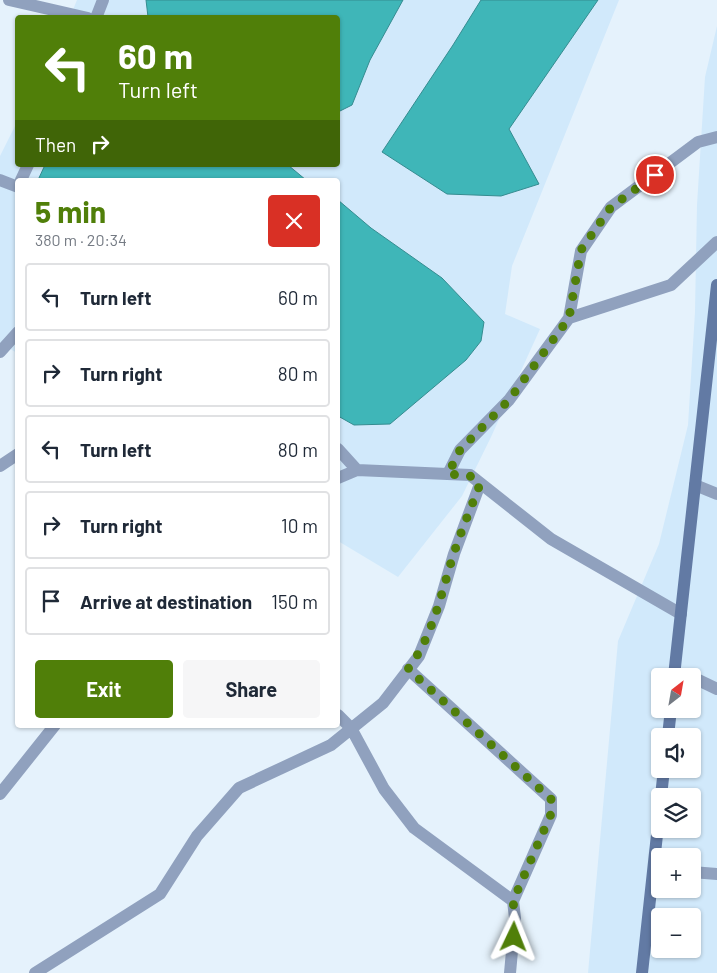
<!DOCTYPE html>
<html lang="en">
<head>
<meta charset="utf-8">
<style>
  :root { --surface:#fff; --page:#f6f6f7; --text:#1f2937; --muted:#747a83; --line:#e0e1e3; --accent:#507f09 }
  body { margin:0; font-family:Barlow,sans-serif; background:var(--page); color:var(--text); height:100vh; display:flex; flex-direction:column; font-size:19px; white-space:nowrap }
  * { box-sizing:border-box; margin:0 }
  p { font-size:16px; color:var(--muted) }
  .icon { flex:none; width:28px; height:28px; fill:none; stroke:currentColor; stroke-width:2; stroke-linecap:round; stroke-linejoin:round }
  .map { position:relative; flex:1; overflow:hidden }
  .sheet { position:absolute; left:15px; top:178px; width:325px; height:550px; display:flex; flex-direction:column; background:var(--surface); border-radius:5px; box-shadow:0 1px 4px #0004 }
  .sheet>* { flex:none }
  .banner { position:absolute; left:15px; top:15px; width:325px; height:152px; border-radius:5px; box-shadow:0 1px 4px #0004; background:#507f09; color:#fff; overflow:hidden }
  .needle { width:32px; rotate:31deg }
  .fabs { position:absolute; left:651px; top:668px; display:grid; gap:10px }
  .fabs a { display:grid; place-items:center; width:50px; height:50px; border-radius:5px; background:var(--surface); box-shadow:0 1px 4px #0004; font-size:25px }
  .pin { position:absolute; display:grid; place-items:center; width:42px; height:42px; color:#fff; margin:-21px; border:2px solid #fff; border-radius:50%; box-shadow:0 1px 5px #0007 }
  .me { position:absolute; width:55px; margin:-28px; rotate:2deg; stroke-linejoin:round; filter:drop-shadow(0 0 4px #0008) }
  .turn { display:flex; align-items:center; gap:18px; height:105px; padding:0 20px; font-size:22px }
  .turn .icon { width:65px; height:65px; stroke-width:2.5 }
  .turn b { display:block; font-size:35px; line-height:42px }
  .then { display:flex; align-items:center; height:48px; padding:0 20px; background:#0003; gap:10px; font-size:19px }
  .round { display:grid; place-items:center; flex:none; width:52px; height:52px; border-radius:5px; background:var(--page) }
  .head { display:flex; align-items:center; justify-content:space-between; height:85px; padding:0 20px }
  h1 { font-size:30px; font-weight:700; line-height:38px; color:var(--accent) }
  .primary-button { display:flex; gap:10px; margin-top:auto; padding:10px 20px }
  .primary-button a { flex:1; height:58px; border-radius:5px; background:var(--accent); color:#fff; font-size:20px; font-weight:700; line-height:58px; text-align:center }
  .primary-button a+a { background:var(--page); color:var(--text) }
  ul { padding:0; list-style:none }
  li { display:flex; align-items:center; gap:15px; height:68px; margin:0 10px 8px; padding:0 10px; border:2px solid var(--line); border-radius:5px }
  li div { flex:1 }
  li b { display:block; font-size:19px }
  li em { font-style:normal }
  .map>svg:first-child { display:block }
</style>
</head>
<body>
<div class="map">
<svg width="717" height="973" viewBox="0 0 717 973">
  <rect width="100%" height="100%" fill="#e5f2fc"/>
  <path fill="#d1e9fb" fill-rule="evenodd" d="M77,0H619L512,266L505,314L540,329L491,437L462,496L398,577L338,541V180H18L17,353L0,343V156L17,122L18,165H338V18L70,17Z
    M717,26V973H588L618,641L659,544L688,425L695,312L697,205L705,77ZM660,676H692V709H660ZM660,736H692V769H660ZM660,796H692V829H660ZM660,856H692V889H660ZM660,916H692V949H660Z"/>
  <path fill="#3fb6b8" stroke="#358c90" d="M146,0H403L370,60L352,105L338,112V18L148,17Z
    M481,0H598L509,129L539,184L501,196L447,194L382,152L453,45Z
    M45,165H288L306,180H38Z
    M338,200L371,228L442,278L484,322L481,341L466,360L390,424L354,425L338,416Z"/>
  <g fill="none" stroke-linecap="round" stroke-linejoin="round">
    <path stroke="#90a1be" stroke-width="12" d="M9,0L88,18
      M96,18L103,0
      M0,180L18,187
      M21,180L28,165
      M569,318L671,285L717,242
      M0,352L18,332
      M338,449L357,470L470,475L551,539L681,614
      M0,466L18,454
      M448,474L460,450L509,400L569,318L581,251L611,207L698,142L717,137
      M338,478L357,470
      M695,485L717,494
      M408,669L551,799V815L513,901L515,918L510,973
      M692,677L717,689
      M338,715L351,728L384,789L414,828L513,901
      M0,794L55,725
      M692,872L717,874
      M35,973L160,894L197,836L239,788L331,745L383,703L419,656L439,606L454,554L480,484"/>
    <path stroke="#627aa4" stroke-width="12" d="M674,676L717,285
      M668,736L671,709
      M661,796L664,769
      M642,973L660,807"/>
  </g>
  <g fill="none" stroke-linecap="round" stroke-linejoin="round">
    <path stroke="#507f09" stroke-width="9" stroke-dasharray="0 16.2" d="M514,937L515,918L513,901L551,814V799L408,669C433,636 441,594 453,556C461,531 471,508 480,484L470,476L448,474L460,450L509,400L569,318L581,250L611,207L655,175"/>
  </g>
</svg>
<div class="fabs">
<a><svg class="needle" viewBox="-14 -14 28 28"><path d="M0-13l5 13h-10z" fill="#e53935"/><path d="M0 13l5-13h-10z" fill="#747a83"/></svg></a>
<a><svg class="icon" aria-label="sound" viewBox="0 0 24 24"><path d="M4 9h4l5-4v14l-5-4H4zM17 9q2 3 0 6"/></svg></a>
<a><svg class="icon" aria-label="layers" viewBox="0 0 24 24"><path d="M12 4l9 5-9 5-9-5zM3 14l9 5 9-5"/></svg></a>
<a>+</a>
<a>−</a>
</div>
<div class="pin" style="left:655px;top:175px;background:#d93025"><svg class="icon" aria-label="arrive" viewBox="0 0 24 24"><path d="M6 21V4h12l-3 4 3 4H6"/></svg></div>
<svg class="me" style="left:514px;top:937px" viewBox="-20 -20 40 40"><path d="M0-17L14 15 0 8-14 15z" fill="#507f09" stroke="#fff" stroke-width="4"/></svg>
<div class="banner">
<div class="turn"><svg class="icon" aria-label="left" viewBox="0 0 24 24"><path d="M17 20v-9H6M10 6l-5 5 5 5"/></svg><div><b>60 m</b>Turn left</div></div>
<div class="then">Then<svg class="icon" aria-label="right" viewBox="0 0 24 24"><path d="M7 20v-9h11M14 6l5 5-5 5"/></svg></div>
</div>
<section class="sheet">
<div class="head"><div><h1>5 min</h1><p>380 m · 20:34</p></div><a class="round" style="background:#d93025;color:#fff"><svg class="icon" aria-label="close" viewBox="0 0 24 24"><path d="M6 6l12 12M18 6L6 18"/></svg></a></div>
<ul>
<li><svg class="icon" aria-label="left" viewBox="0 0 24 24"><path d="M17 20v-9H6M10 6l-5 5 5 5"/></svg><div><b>Turn left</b></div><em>60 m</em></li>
<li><svg class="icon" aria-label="right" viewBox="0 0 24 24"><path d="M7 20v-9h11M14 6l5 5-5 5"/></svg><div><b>Turn right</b></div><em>80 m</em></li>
<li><svg class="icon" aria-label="left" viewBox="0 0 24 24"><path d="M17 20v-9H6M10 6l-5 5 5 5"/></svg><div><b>Turn left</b></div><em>80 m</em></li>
<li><svg class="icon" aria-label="right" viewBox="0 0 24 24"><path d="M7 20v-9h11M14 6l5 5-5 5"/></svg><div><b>Turn right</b></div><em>10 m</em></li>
<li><svg class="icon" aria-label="arrive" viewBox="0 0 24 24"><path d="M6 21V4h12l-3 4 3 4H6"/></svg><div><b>Arrive at destination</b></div><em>150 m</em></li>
</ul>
<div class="primary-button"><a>Exit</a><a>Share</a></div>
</section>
</div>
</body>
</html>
